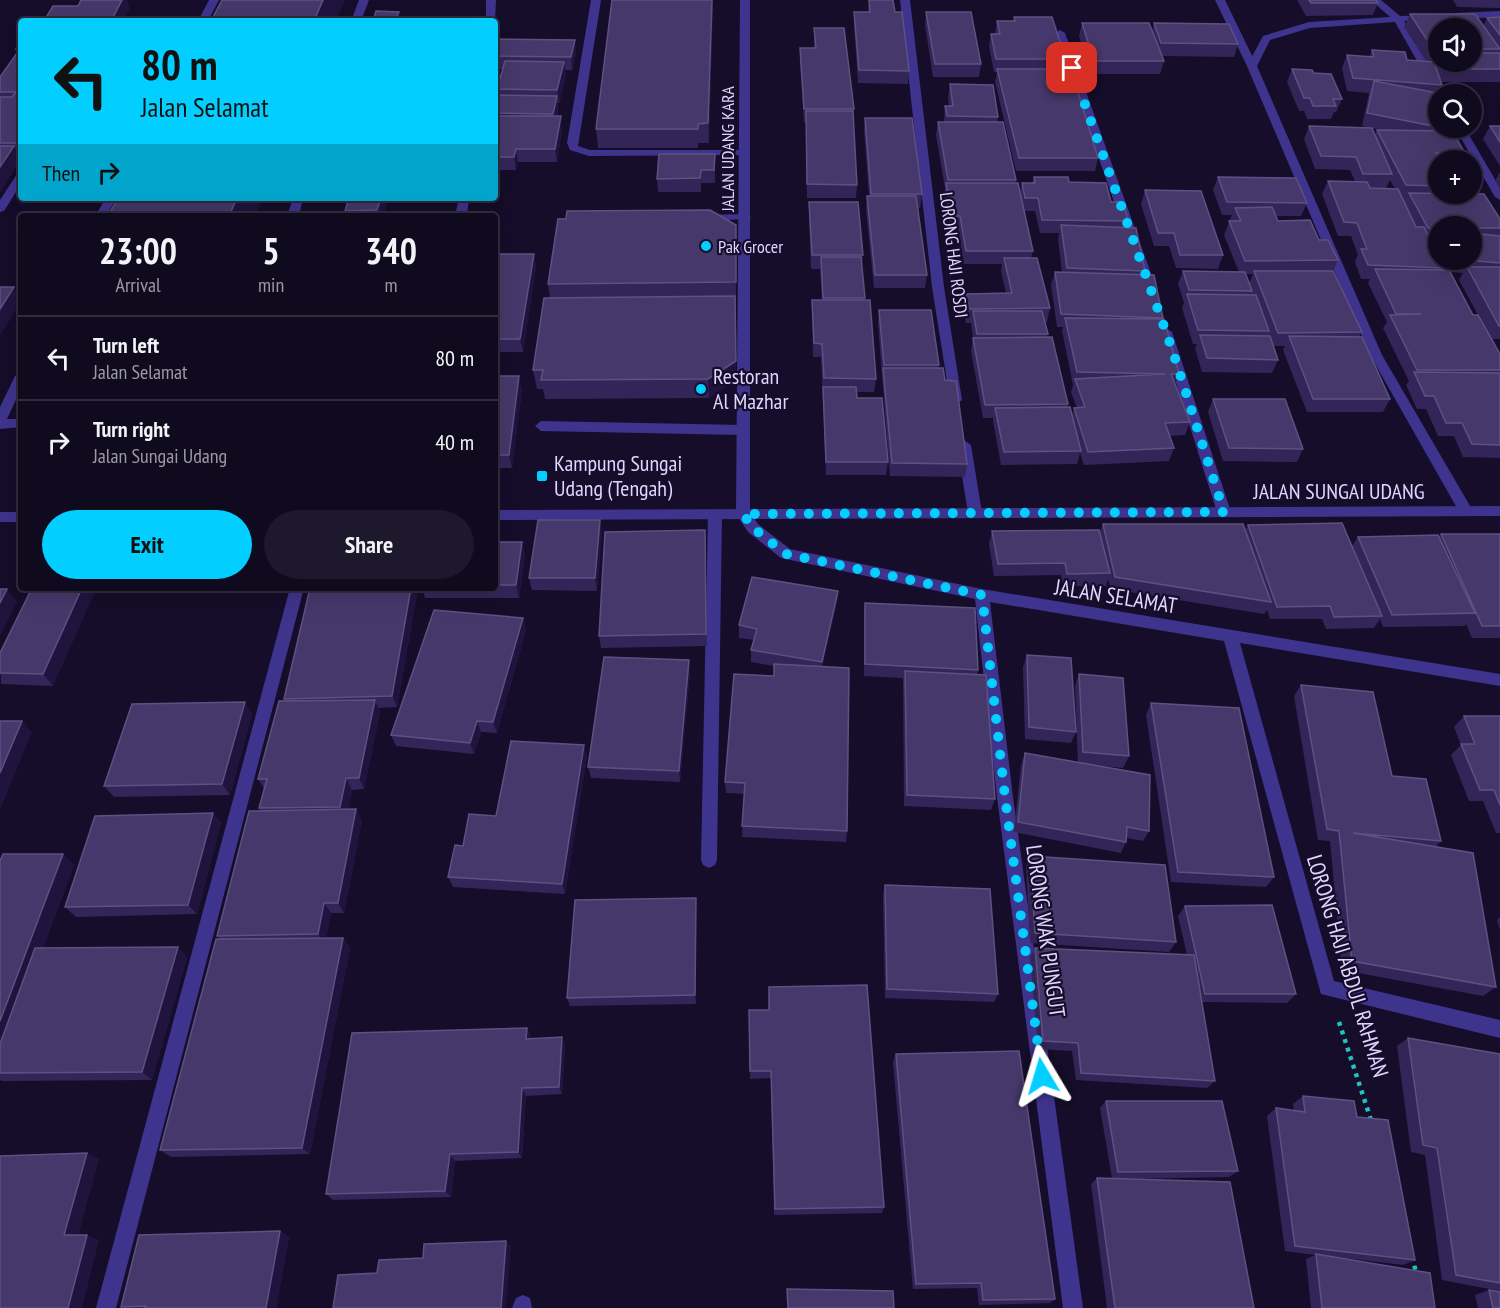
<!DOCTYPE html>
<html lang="en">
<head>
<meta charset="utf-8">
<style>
  :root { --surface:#100a1f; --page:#1e182c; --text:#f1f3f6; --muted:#9c9aa4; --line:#302b3d; --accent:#02cfff }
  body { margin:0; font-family:"PT Sans Narrow",sans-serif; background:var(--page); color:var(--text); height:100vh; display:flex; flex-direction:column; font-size:22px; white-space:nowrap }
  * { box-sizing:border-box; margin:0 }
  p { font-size:20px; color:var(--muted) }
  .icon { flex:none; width:33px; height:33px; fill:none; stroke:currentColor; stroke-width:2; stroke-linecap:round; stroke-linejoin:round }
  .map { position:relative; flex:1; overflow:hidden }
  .sheet { position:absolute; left:18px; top:213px; width:480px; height:378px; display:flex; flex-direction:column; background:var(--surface); border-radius:6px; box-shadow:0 6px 24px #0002,0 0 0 2px var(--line) }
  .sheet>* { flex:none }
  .top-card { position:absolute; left:18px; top:18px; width:480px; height:183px; border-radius:6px; box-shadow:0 6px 24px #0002,0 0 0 2px var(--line); background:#02cfff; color:#111; overflow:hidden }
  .buttons { position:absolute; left:1428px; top:18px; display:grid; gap:12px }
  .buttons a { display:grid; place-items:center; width:54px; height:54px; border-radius:50%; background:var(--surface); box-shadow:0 6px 24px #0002,0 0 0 2px var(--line); font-size:30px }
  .pin { position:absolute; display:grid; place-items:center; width:51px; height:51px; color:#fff; margin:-26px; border-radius:12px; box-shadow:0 3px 9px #0006 }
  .me { position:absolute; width:66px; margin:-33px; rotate:353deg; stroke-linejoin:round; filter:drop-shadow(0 0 4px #0008) }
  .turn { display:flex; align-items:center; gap:21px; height:126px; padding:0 24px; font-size:27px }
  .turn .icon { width:78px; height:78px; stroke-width:2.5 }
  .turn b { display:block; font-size:42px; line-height:51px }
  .then { display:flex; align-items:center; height:57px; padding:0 24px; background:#0003; gap:12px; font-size:22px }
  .eta { display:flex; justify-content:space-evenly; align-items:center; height:102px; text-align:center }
  .eta b { font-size:36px; font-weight:600; line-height:42px }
  .cta { display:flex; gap:12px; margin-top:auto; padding:12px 24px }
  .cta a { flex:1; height:69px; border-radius:36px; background:var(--accent); color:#111; font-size:24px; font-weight:600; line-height:69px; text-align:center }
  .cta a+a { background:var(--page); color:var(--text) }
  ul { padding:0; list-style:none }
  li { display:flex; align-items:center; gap:18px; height:84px; padding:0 24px; border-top:2px solid var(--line) }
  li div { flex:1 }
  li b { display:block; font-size:22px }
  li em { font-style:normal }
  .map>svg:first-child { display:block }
</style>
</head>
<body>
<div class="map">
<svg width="1500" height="1308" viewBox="0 0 1500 1308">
  <rect width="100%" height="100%" fill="#150d29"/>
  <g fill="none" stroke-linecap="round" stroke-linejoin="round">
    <path stroke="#23c1c6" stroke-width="4.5" stroke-dasharray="4 5" stroke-linecap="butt" d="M1339,1022L1371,1120
      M1412,1257L1417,1276"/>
    <path fill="#3f348d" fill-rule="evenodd" d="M209,0H219L208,21H198Z
      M359,0H369L361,21H351Z
      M591,0H601L578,146L590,150H746L750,151V155L589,156L570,150L567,143Z
      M1215,0H1225L1257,66L1255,68L1247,66Z
      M106,198H116L107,216H95Z
      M293,198H303L299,216H287Z
      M745,214L751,217L749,219L703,221L697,218L703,215Z
      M21,372V389L7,419H21V427L0,429V407L15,376Z
      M541,421L743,425L749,430L743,435L541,431L535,426Z"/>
    <path fill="#3f348d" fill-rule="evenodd" d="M486,0H496L495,22L486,21Z
      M740,0H750V513L758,524L790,549L982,589L1500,674V686L1240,643L1334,981L1500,1020V1038L1321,994L1224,641L990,602L1013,797L1083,1308H1063L997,797L975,599L781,558L748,532L736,514Z
      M900,0H910L944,287L962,400L956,404L950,400L932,287Z
      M1371,0H1381L1400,16L1431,15V19L1428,20L1404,21L1446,94L1437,96L1395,22L1310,28L1270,40L1257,66L1382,355L1473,511L1466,516L1461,515L1370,355L1247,66L1263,36L1309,22L1390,17Z
      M1500,11V17L1455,19L1450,16L1455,13Z
      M1060,30L1065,33L1158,293L1156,296L1152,297L1146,293L1055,33Z
      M1455,128H1465L1500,188V200L1495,197Z
      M21,173V184L4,211L0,212V200L17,174Z
      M459,198H469L467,216H455Z
      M1166,328L1172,332L1231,512L1229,516L1224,517L1217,512L1160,332Z
      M964,440L971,445L982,513L975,518L968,513L957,445Z
      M715,509L722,514L717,860L715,865L709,868L703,865L701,860L708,514Z
      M290,588H304L116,1308H96Z
      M523,1295L530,1298L532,1308H512L516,1298Z"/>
    <path fill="#3f348d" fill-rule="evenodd" d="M1500,506V516L495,520V510Z
      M0,512H21V522H0Z"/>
  </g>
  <path fill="#342559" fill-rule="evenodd" d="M612,0H713L709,143H698V148H598L596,129Z
    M869,0H893L895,12L909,71L908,84L858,83L854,25V12H868Z
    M1297,0H1376L1378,3L1373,15L1306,16Z
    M1453,0H1500V8L1457,7Z
    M926,12L981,64L979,77H933L925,25Z
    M1410,14L1483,26L1487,18L1500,17V82H1441L1442,85L1438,93L1437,101H1438V128H1446L1445,131L1465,153L1461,160H1438V194L1500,219V339H1492L1500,354V458L1463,457L1454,436H1438L1426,409H1417L1406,385L1409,381L1383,328L1387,322L1368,283L1370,279H1361L1355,262L1358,255L1351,236H1338L1322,194L1328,181H1355L1350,170L1315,169L1304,139L1309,126L1375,135L1377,130H1381L1362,126L1369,93L1347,91L1342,68L1347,55L1369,57L1372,50L1407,60L1426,61L1404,27ZM1438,28H1472V62H1438ZM1390,180L1395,189L1369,187L1386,188ZM1438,226H1472V260H1438ZM1431,241H1435L1434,244L1438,257ZM1451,272L1463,273L1459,280L1478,315H1473Z
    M1014,17L1061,45L1070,59L1068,69L1098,158L1095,171H1016L995,82L997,72H994L989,46L991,34H995L997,21H1013Z
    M1082,23L1152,31L1154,23L1238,44L1234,57L1162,56L1164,61L1160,74H1091L1079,36Z
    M814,28L854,109L853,115L857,185L856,198H807L806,122H804L800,61V48H814Z
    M21,41V156H19L21,159L0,192V77L18,53L16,49Z
    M495,42L576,53L572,70H565L566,75L559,103H558V109L557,116L562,130L557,162H518L516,170H495V95H498L497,89L503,69H495Z
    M1292,69L1314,73L1342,99L1336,112H1334L1331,119H1307L1304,111H1299L1287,82Z
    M950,84L998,117L997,122L1016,180V183L1020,192L1022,183H1032L1034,177L1069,182L1111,202L1128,221L1126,228L1145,271L1144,275L1163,318V319L1179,374L1175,384L1190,422L1185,435L1169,436L1174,448L1169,461L1084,465L1080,453L1077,464L1001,465L993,421V418H983L971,351L973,338L971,323H966L963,307L966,294L1006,293L1001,271L1002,264H964L958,229H949L944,196L945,188L936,135L938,122H944L945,106H949L948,97ZM1024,211H1035L1040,233H1059L1058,239L1062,272H1055L1051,285L1057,327H1063L1062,331L1073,385L1071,392L1077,408H1074L1072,415L1067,407L1068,404L1047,337L1048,334L1045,322H1047L1050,308L1031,258L1033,251Z
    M865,118L922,194L920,208H917L927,275L925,288H874L866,210L867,196H869L864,131Z
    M1490,126H1500V166L1483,139Z
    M715,167V183H701V192H658L657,179Z
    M1500,172V188L1495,181Z
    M1218,177L1307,203L1301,216H1276L1278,221L1319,240L1338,260L1333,271L1362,332L1359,337L1390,399L1383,412H1307L1283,350L1285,346H1273L1278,360L1272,373L1202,372L1195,348L1197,344H1193L1182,308L1184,303L1178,284L1183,271L1239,272L1224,235L1232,215H1222L1213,190ZM1246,274H1253L1249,284Z
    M1145,190L1223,255L1218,269L1176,268L1169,246H1154L1141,204Z
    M349,198H389L383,216H347L345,211Z
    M809,202L863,255L862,265L864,300L876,379L874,392H856L857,398L888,462L886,475H826L821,357H813L812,313V300H822L820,269H811L809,215Z
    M736,225V302H735L736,380L709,398L545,399L543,389H537L533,370L550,298L548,284Z
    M495,254H534L536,267L523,352H495Z
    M879,310L939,365L938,368L945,380L967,464L965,477L890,476L878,324Z
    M495,376L522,389L512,468H495Z
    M1213,399L1303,449L1297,462L1223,461L1208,412Z
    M600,520L602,533L597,591L532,590L529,578Z
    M1103,524L1245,531L1248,525L1352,546L1358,537H1438L1441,534H1500V638H1472L1466,624L1465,626L1383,627L1380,619L1374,628L1326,629L1322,619H1270L1267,610L1264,614L1111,589L1108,579L1106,586H1063L1061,575L994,576L989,544L992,531L1100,532Z
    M705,530L707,646L601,648L599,636Z
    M495,542H522L525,555L519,598H425L422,588H495Z
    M32,588L53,686L1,684L0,653Z
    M310,588H418L397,707L378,708L380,712L364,789L352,790L348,809L362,820L344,913H331L326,938H343L350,948L310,1154L171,1157L160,1150L220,939L217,936L261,811L259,808L264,789L258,779L285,701L284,699Z
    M838,591L837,603L822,667L847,831L846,842L742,837L744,794L726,793L725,782L774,676V666L751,662V650L754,640L739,638V625Z
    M865,603L978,670L977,674L995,799L991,810L904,806L903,683V678L864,676V615Z
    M523,618L526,630L497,733L481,732L474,754L396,746L391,735Z
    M1027,655L1076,732L1071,743L1025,739L1023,667Z
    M690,672L680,782L591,778L588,767Z
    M1079,674L1129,756L1123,768L1084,764L1149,831L1143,841L1127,838L1126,842L1121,853L1014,832L1021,765L1025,753L1078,763L1075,686Z
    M1301,685L1392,776L1441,841L1435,847L1496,987L1483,996L1342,970L1330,841L1318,840L1294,696Z
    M1151,703L1274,877L1266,887L1171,882L1146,715Z
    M252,714L230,795L114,797L104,786Z
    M1464,716H1500V833H1496L1483,801H1469L1451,755L1461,745L1454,727Z
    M587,756L565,894L453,887L448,877L463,846L496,816Z
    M213,813L221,823L197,914L76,917L65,907Z
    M63,854L74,865L43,948L187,957L152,1080L2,1081L0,1080V861Z
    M1030,856L1176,942L1169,952L1030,943L1026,867Z
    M885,885L998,994L994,1002L885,998L883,895Z
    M696,898V1004L570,1006L567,998Z
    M1185,906L1296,994L1287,1003L1202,1002L1215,1081L1207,1088L1076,1080L1072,1051L1038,1049L1030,957L1035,948L1187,955L1178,916Z
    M1500,917V930L1497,920Z
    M769,987L884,1207L882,1213L774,1215L771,1078L750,1079L749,1010H769Z
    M527,1028L531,1037L530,1039L562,1037L565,1046L562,1094L526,1096L522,1158L455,1161L451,1197L333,1200L326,1194Z
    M1408,1038L1500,1054V1291L1442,1280L1425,1155L1411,1152L1397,1046Z
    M896,1054L1055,1299L1050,1303L979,1305L977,1288L913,1289L893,1062Z
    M1303,1096L1357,1117L1415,1260L1403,1265L1328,1256L1435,1308H1311L1306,1259L1315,1255L1285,1251L1267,1116L1276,1108L1294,1110L1293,1104Z
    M1106,1101L1238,1171L1229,1177L1123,1179L1254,1308H1107L1091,1184L1097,1178H1112L1100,1108Z
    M280,1231L289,1237L276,1308H124L121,1307Z
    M1489,1290L1500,1308H1478L1475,1295Z"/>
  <path fill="#20143e" d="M122,0H127L130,8L123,21H111Z
    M323,0H345L336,21H314Z
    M712,0H713L709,143L708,123Z
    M399,12L401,21L396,19Z
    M575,40L576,53L572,70L571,57Z
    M564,62L566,75L559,103L557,90Z
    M557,96L558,109L554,127L553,114Z
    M561,116L562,130L557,162L555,149Z
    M14,146L21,159L0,192V167Z
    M516,149L518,162L516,170L514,157Z
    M237,198H263L255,216H229Z
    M381,198H389L383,216H379L377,210Z
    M534,254L536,267L523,352L520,339Z
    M14,287L21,299V301L0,336V309Z
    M736,361V380L709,398L708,379Z
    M519,376L522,389L512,468L509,455Z
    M600,520L602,533L597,591L595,578Z
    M522,542L525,555L519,598L516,585Z
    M82,588H97L53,686L43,674Z
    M411,588H418L397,707L392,696Z
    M7,589L17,602L0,636V603Z
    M838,591L837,603L821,674L822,662Z
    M523,618L526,630L497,733L493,722Z
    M689,660L690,672L680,782L679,771Z
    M375,700L380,712L364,789L359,778Z
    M245,702L252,714L230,795L222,784Z
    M22,721L32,732L0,810V773Z
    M477,721L481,732L474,754L470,743Z
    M584,745L587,756L565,894L562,884Z
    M346,778L352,790L346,818L340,807Z
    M356,809L362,820L344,913L338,903Z
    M213,813L221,823L197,914L188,905Z
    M63,854L74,865L4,1052L0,1049V1021Z
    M696,898V1004L695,995Z
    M324,903L331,913L325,944L318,934Z
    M343,938L350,948L310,1154L302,1148Z
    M178,947L187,957L152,1080L142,1072Z
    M527,1028L531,1037L530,1047L526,1039Z
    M562,1037L565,1046L562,1094L559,1087Z
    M522,1088L526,1096L522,1158L518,1152Z
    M87,1153L99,1159L77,1241L64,1235Z
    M450,1154L455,1161L451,1197L445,1191Z
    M280,1231L289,1237L276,1308H266Z
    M87,1235L99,1240L82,1308H68Z
    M506,1241L511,1246L506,1308H501Z"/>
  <path fill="#46386a" stroke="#5e5182" stroke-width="1.5" d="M81,0H122L111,21H44L53,6H78Z
    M222,0H323L314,21H211Z
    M612,0H712L708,123L698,124V129H596Z
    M869,0H893L895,12H902L909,71L859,70L854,12H870Z
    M1309,0H1376L1378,3H1311Z
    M376,11L399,12L396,19L424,20V21H373Z
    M926,12H971L981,64H935Z
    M1410,14H1475L1500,49H1472V28H1438V49H1433Z
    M1014,17H1052L1061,45H1066L1070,59H996L991,34H1000L997,21H1015Z
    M1500,17V35L1487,18Z
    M1082,23H1149L1164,61H1094Z
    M1154,23L1229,24L1238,44L1161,43Z
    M814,28H844L854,109H804L800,48H816Z
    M496,39L575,40L571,57L495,56V42Z
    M21,41V49H16Z
    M1372,50L1405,52L1407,60L1434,62L1442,85L1353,78L1347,55L1374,57Z
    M17,53H21V139L18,143H0V97H12L16,92H0V77Z
    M1434,53H1438V60Z
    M1472,53H1500V69H1445L1440,62H1472Z
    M505,61L564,62L557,90L497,89Z
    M997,69H1071L1098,158H1019Z
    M1292,69L1312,70L1314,73L1331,74L1342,99H1333L1336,106H1313L1310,98H1304Z
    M1374,81L1438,93L1437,101H1438V117L1434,116L1433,126L1367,113Z
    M950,84L993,85L998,117L947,116L945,106H953Z
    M495,95L557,96L553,114L495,113Z
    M806,111H853L857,185L807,184Z
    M495,116H561L555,149H516L514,157H495Z
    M865,118H912L922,194H871Z
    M938,122H1003L1016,180H948Z
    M1309,126L1372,128L1392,174H1363L1356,157L1321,156Z
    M1490,126H1500V142Z
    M1377,130L1452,131L1465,153H1436L1441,160H1438V186L1406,185Z
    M0,146H14L0,167Z
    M659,154H715L714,170H701L700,178L657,179Z
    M1034,177H1068L1069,182L1106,183L1111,202H1123L1128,221L1042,220L1038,198H1025L1022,183H1035Z
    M1218,177L1296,178L1307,203L1227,202Z
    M1328,181L1367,182L1370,188L1398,189L1416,227H1424L1443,268L1368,265L1361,249H1367L1357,223L1344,222Z
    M946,183H1018L1033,251H966L960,216H951Z
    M1145,190L1201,191L1223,255H1180L1174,233H1158Z
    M1409,193L1484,194L1500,219V228H1472V226H1438V228H1428Z
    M867,196H916L927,275H875Z
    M118,198H237L229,216H108Z
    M349,198H381L377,210L345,211Z
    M809,202H858L863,255H812Z
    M1272,207L1278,221L1310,220L1319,240H1328L1338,260L1245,261L1229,221H1241L1235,208Z
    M710,210L736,225V282L548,284L558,219H566L567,211Z
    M1061,225L1136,228L1145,271L1067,268Z
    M1472,233L1500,236V263L1465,260H1472Z
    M495,254H534L520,339H495Z
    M821,257H861L865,298H823Z
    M1004,258H1037L1050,308L969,309L966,294L1012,293Z
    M1467,267H1500V326H1499Z
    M1375,269L1449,270L1473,315H1478L1500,354V370H1417L1390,315L1421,314H1396Z
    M1183,271L1245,272L1252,291L1189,290Z
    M1254,271H1333L1362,332L1278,333Z
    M1055,272L1154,275L1163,318L1061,314Z
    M0,287H14L0,309Z
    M1187,294L1256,295L1269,331L1198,330Z
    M735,296L736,361L708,379L541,380L543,370H533L544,298Z
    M812,300H870L876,379L824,378L822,344L814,343Z
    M879,310H931L939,365H884Z
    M973,311H1042L1048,334H977Z
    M1065,318L1164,319L1179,374H1171L1190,422L1165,423L1174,448L1088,452L1074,408L1085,407L1075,379L1165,374L1077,372Z
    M1200,335L1270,336L1278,360L1207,358Z
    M1289,336L1362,337L1390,399H1313Z
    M1052,337L1068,404L985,405L973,338Z
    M883,368H943L945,380L956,381L967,464L892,463Z
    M1414,372L1500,373V445L1472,444L1462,423H1446L1434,396H1425Z
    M495,376H519L509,455H495Z
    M823,387H856L857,398H882L888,462H826Z
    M1213,399H1285L1303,449L1229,448Z
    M1070,407L1081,451L1004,452L995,408Z
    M538,520H600L595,578H529Z
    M1342,523L1382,616L1334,617L1330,606L1277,607L1248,525Z
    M1103,524H1243L1271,602L1115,577Z
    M705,530L706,634L599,636L605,532Z
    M1099,530L1110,573L1067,574L1065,563L998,564L992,531Z
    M1441,534H1500V626H1482Z
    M1438,535L1475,613L1392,615L1358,537Z
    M495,542H522L516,585H495Z
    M752,577L838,591L822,662L751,650L757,629L739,625Z
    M32,588H82L43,674L0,673V653Z
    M310,588H411L392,696L284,699Z
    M0,589H7L0,603Z
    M865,603L975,608L978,670L865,664Z
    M434,610L523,618L493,722L477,721L470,743L391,735Z
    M1027,655L1071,658L1076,732L1029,727Z
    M604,657L689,660L679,771L588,767Z
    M774,664L849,668L847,831L742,826L745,783L725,782L734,674L774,676Z
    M905,671L986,675L995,799L907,795Z
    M1079,674L1123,678L1129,756L1083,752Z
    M1301,685L1373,692L1392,776L1426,779L1441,841L1353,833L1473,853L1496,987L1352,961L1339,831L1327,829Z
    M375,700L359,778H346L340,807L259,808L267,779H258L279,701Z
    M245,702L222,784L104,786L132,704Z
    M1151,703L1239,708L1274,877L1178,872Z
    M1464,716H1500V805L1494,790H1480L1461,744H1475Z
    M0,721H22L0,773Z
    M511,741L584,745L562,884L448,877L455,845L463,846L469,814L496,816Z
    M1025,753L1150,775L1149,831L1127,827L1126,842L1018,822Z
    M356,809L338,903H324L318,934L217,936L249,811Z
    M213,813L188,905L65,907L95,816Z
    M3,854H63L0,1021V861Z
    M1030,856L1165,865L1176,942L1035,933Z
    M885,885L990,889L998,994L887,989Z
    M696,898L695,995L567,998L575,900Z
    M1272,905L1296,994H1205L1185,906Z
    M343,938L302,1148L160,1150L216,939Z
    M178,947L142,1072L0,1073V1044L35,948Z
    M1035,948L1194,955L1215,1081L1081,1073L1078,1043L1043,1041Z
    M867,985L884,1207L775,1209L771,1071H750L749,1010H769V987Z
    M527,1028L526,1039L562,1037L559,1087L522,1088L518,1152L450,1154L445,1191L326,1194L352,1033Z
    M1408,1038L1500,1054V1283L1456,1275L1437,1148L1423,1145Z
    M1019,1051L1055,1299L983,1300L981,1283L916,1284L896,1054Z
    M1303,1096L1354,1101L1357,1117L1388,1120L1415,1260L1295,1246L1276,1108L1305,1112Z
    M1106,1101H1222L1238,1171L1118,1172Z
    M87,1153L64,1235H87L68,1308H0V1156Z
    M1097,1178L1230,1182L1254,1308H1115Z
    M280,1231L266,1308H145L146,1306L121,1307L139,1235Z
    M506,1241L501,1308H333L338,1275L377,1273L379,1260L423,1258L424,1244Z
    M1316,1254L1430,1273L1435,1308H1322Z
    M787,1289L893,1291L894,1308H788Z
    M1489,1290L1500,1292V1308H1493Z"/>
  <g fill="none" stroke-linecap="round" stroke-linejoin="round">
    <path stroke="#02cfff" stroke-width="10" stroke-dasharray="0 18" d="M1042,1076L1005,797L982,595L786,554L753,528L743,514L1224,512L1172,349L1072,68"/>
  </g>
  <g fill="#02cfff" stroke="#150d29" stroke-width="2">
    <circle cx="706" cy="246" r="6"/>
    <circle cx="701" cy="389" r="6"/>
    <rect x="536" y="470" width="12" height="12" rx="3"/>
  </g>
  <g text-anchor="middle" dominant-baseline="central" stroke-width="4.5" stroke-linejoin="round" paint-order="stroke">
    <g font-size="18" fill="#ded6ff" stroke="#150d29">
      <text transform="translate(727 149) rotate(-90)">JALAN UDANG KARA</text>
      <text transform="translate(954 255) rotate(83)">LORONG HAJI ROSDI</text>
    </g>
    <g font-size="18" fill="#ded6ff" stroke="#150d29" text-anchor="start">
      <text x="718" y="246">Pak Grocer</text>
    </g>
    <g font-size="22" fill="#ded6ff" stroke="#150d29" text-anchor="start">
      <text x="713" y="376">Restoran<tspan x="713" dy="25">Al Mazhar</tspan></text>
      <text x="554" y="463">Kampung Sungai<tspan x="554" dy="25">Udang (Tengah)</tspan></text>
    </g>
    <g font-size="22" fill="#ded6ff" stroke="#150d29">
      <text x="1339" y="491">JALAN SUNGAI UDANG</text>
      <text transform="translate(1116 596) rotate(9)">JALAN SELAMAT</text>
      <text transform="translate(1046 931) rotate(82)">LORONG WAK PUNGUT</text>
      <text transform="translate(1348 966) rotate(73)">LORONG HAJI ABDUL RAHMAN</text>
    </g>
  </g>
</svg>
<div class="buttons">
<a><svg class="icon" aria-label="sound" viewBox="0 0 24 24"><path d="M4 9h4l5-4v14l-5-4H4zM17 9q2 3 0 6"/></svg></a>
<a><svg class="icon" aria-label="search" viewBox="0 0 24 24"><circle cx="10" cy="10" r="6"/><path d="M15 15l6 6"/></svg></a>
<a>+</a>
<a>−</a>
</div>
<div class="pin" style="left:1072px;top:68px;background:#d93025"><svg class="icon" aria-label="arrive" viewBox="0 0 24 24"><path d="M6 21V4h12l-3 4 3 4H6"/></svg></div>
<svg class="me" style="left:1042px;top:1076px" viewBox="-20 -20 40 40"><path d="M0-17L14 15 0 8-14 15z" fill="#02cfff" stroke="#fff" stroke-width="4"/></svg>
<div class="top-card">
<div class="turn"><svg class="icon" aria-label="left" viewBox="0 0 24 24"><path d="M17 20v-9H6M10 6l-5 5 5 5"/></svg><div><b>80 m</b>Jalan Selamat</div></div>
<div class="then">Then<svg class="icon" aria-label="right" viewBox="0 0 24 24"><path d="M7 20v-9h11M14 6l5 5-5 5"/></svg></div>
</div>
<section class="sheet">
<div class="eta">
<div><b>23:00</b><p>Arrival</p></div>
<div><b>5</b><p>min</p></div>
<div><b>340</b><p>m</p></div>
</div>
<ul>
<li><svg class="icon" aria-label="left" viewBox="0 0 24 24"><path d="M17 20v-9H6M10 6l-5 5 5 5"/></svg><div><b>Turn left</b><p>Jalan Selamat</p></div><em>80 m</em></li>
<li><svg class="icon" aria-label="right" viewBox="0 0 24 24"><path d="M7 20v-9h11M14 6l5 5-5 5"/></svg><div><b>Turn right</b><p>Jalan Sungai Udang</p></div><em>40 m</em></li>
</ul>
<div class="cta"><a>Exit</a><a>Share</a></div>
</section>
</div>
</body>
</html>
